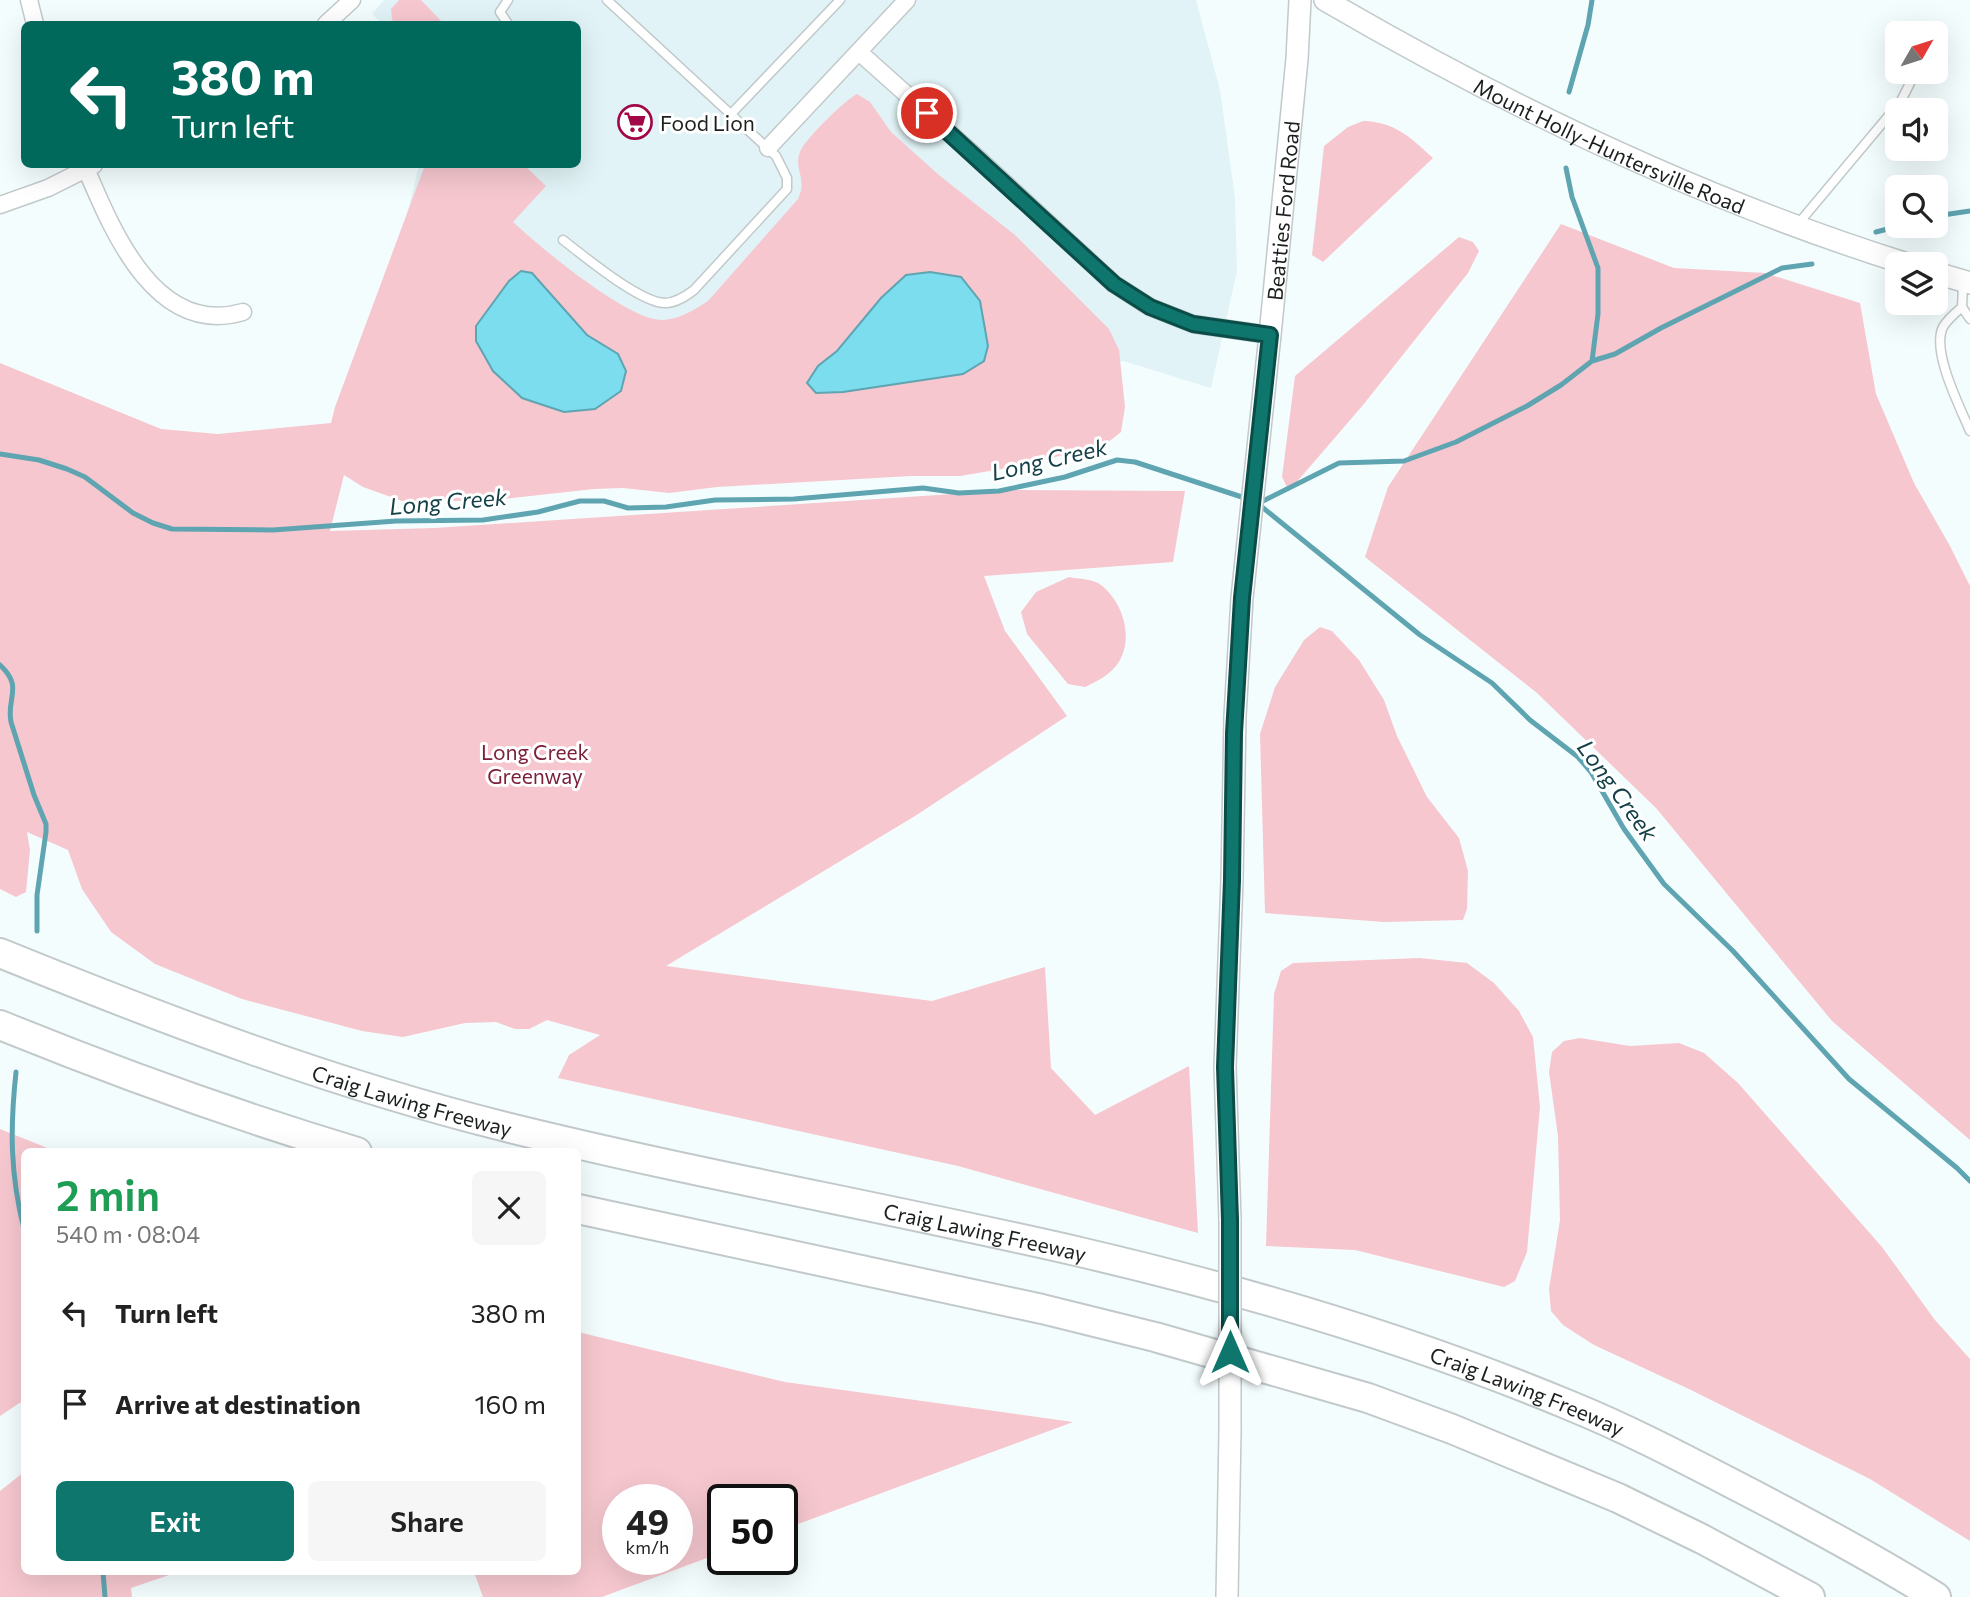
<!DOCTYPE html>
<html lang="en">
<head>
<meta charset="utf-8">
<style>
  :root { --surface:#fff; --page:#f6f6f6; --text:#222; --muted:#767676; --accent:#0f766e }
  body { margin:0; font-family:Commissioner,sans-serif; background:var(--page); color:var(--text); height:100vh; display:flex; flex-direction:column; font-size:26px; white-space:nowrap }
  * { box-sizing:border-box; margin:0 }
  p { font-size:23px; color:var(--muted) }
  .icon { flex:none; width:38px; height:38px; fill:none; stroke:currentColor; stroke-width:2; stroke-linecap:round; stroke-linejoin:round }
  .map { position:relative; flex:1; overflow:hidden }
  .side { position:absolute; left:21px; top:1148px; width:560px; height:427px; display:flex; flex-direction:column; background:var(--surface); border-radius:10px; box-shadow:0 7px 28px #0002 }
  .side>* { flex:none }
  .top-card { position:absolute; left:21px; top:21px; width:560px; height:147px; border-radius:10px; box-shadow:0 7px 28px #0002; background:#00695c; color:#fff; overflow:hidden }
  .needle { width:46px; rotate:51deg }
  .controls { position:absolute; left:1885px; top:21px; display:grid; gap:14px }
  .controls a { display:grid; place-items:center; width:63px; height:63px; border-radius:10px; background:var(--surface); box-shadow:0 7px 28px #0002; font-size:35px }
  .speed { position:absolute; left:602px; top:1484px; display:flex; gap:14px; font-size:35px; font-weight:700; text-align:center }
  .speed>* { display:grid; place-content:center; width:91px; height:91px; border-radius:50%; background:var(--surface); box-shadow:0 7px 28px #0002; line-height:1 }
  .speed small { font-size:18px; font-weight:400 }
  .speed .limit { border:4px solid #111; border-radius:10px; background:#fff; color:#111 }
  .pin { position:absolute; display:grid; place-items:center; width:60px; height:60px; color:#fff; margin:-30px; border:4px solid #fff; border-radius:50%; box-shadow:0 2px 7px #0007 }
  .me { position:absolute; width:77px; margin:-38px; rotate:0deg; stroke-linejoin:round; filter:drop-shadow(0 0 5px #0008) }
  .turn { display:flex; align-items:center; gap:24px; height:147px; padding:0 35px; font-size:32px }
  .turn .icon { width:91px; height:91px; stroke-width:2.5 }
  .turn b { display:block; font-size:49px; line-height:60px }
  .round { display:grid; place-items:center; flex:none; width:74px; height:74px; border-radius:10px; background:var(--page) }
  .head { display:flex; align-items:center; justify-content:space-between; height:119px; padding:0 35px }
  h1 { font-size:42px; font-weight:600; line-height:52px; color:#1e9e55 }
  .action { display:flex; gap:14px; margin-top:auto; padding:14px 35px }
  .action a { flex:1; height:80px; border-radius:10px; background:var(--accent); color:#fff; font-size:28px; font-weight:600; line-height:80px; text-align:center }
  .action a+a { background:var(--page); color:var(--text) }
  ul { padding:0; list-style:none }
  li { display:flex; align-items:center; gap:21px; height:91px; padding:0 35px }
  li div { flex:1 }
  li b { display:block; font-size:26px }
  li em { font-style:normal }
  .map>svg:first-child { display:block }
</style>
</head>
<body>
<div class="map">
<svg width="1970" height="1597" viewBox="0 0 1970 1597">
  <rect width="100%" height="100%" fill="#f4fdfe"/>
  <path fill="#e1f3f6" d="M384,0H1196L1220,90L1235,198L1237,271L1211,388L1123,361L1073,369L355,426L419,165L578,164V24H383L372,14Z"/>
  <path fill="#f6c7cf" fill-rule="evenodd" d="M399,0H421L444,24H398L392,20L391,9Z
    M857,94L870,102L891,132L940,176L1015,235L1109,329L1119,350L1125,407L1121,432L1107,443L1026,465L960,476H911L717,487L669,493L623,488L594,489L486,501H402L363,487L344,475L330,531L434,528L1014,490L1185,491L1173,562L984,576L1005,631L1067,716L915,816L666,966L932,1001L1045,967L1051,1068L1095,1115L1189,1066L1198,1233L958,1166L558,1078L569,1055L600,1035L547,1020L529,1029H515L496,1022L465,1023L403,1037L362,1031L242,999L155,964L111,932L82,889L68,850L27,832L30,850L26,892L16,897L0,889V363L161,429L218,434L331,423L335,407L425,165H524L546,186L513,222C539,246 629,322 663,320C680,319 694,310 708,301L798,199C808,178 793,169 800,152C804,140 845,100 857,94Z
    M1363,121C1395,122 1410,137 1433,158L1323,262L1312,255L1324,146L1348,127Z
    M1561,224L1674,268L1765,273L1860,303L1876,394L1914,483L1950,546L1970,586V1140L1832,1021L1656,808L1537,693L1365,557L1388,487Z
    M1459,237L1473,242L1479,251L1468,273L1363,405L1289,491L1282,477L1295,376Z
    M1069,577C1078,579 1094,579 1101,585C1127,605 1137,651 1109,673C1102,679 1093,683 1085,687L1068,684L1027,634L1021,612L1036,592Z
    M1320,627L1332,631L1359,660L1384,700L1397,736L1427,797L1459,838L1468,871L1467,909L1463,920L1384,922L1265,913L1260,734L1275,687L1304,640Z
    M1420,958L1467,963L1494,983L1519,1011L1533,1037L1540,1107L1527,1252L1515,1281L1504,1287L1355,1250L1266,1246L1274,994L1281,971L1293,963Z
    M1580,1038L1630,1046L1679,1043L1704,1053L1738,1083L1882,1247L1935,1320L1970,1359V1541L1870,1479L1691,1390L1594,1345L1563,1325L1551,1311L1549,1289L1560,1220L1558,1136L1549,1072L1552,1052L1564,1041Z
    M0,1129L55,1151L24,1152V1400L0,1416Z
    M578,1332L785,1382L1073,1422L782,1530V1500H723V1552L602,1597H483L474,1572H578ZM618,1500H677V1559H618Z
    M24,1472V1572H178L131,1588L132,1597H0V1491Z"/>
  <path fill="#7cddef" stroke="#5fa4b1" stroke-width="2" d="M521,271L532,273L587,335L618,354L626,371L621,391L595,409L564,412L522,398L493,371L476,341V326L509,281Z
    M930,272L961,277L980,301L988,346L984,361L963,374L843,392L816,393L807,383L818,366L837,351L881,298L906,275Z"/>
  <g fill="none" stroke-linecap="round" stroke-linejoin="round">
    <path stroke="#5fa4b1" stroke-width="5" d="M1569,92L1588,25L1592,0
      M1566,168L1572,197L1598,268V314L1592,361
      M1936,216L1970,211
      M1876,232L1899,226
      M0,454L39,460L67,469L85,477L133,513L153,523L172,529L273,530L396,521L483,520L538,512L580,501H604L628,508L666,507L715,500L794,499L923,488L959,493L999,491L1065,477L1117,460L1135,462L1248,499
      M1257,503L1420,635L1492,683L1530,720L1578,757L1591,772L1624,829L1664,884L1733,951L1849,1079L1957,1168L1970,1181
      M1259,503L1339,463L1404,461L1456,442L1527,406L1561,385L1592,361L1615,354L1661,328L1782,268L1812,264
      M0,665C24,687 6,698 11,722L34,795L46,824V832L37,895V931
      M16,1072C10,1128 10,1174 24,1229
      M103,1572L105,1597"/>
    <g stroke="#c1c9ca" stroke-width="11">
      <path id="service" d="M508,24L500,12L508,0
        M731,114L840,0
        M1798,224L1901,101L1912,79L1910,72
        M563,240C584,256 640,303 665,303C676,303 686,296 694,290L787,189V178L776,156L607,0
        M1963,284L1962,307L1970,319
        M1962,307C1955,313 1947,320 1943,327C1931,351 1960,407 1970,431"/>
    </g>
    <g stroke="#c1c9ca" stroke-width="19">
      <path id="minor" d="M29,0L35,24
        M326,24L352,0
        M859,52L981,161L1114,284L1150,307L1193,324L1270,335
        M768,148L907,0
        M84,164C111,227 154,338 243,312
        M0,205L48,188L94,165"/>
    </g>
    <g stroke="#c1c9ca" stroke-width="24">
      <g id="secondary">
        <path id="s1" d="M1325,0C1510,108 1703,200 1907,264"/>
        <path d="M1936,273L1970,283"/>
        <path id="s2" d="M1230,1220L1225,1067L1232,880L1235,716L1242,598L1270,335L1297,59L1300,0"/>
        <path d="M1227,1597L1230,1431"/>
      </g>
    </g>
    <g stroke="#c1c9ca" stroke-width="32">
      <g id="motorway">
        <path id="s3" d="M0,953C165,1020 333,1084 506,1127C696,1174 889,1208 1080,1252C1247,1291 1413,1340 1571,1406C1625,1428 1677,1455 1729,1482C1799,1518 1869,1555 1936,1597"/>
        <path d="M0,1025C118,1073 234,1115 357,1152"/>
        <path d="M578,1209L1042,1309L1155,1337L1368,1398L1452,1429L1618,1498L1702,1539L1810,1597"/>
      </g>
    </g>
    <use href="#service" stroke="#fff" stroke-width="8"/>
    <use href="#minor" stroke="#fff" stroke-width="16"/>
    <use href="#secondary" stroke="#fff" stroke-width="21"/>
    <use href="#motorway" stroke="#fff" stroke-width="28"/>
    <g stroke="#c1c9ca" stroke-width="24" stroke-linecap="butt">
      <path id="secondary-bridge" d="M1230,1431V1220"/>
    </g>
    <use href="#secondary-bridge" stroke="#fff" stroke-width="21"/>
  </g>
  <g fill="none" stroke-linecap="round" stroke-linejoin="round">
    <g stroke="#0a4d48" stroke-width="18">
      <path id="route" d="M927,113L1114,284L1150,307L1193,324L1270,335L1242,598L1234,733L1232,880L1225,1067L1230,1220V1352"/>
    </g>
    <use href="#route" stroke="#0f766e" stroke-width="12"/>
  </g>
  <defs>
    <g id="supermarket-ring" transform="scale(1.75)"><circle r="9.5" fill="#fff" stroke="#a10647" stroke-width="1.5"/><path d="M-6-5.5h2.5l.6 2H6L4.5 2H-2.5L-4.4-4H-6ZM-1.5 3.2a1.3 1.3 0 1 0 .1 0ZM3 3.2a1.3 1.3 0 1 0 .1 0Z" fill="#a10647"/></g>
  </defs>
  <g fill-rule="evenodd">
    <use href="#supermarket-ring" x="635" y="122"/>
  </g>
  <g text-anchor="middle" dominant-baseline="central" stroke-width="6" stroke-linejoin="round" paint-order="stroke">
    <g font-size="21" fill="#1c1f20" stroke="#fff" text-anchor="start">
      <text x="660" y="122">Food Lion</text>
    </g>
    <g font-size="21" fill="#1c1f20" stroke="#fff">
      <text stroke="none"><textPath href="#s1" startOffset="320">Mount Holly-Huntersville Road</textPath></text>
      <text stroke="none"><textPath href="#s2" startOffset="1012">Beatties Ford Road</textPath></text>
      <text stroke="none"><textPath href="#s3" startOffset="438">Craig Lawing Freeway</textPath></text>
      <text stroke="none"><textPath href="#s3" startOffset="1026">Craig Lawing Freeway</textPath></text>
      <text stroke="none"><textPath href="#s3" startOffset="1592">Craig Lawing Freeway</textPath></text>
    </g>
    <g font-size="21" fill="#7b213c" stroke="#fff">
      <text x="535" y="751">Long Creek<tspan x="535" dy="24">Greenway</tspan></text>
    </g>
    <g font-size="23" font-style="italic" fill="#144149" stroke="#fff">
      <text transform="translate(1049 459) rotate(-13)">Long Creek</text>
      <text transform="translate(448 501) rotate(-5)">Long Creek</text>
      <text transform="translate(1618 790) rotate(54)">Long Creek</text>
    </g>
  </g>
</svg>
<div class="controls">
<a><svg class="needle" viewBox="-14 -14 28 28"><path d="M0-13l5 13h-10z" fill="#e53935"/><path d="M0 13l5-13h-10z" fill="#767676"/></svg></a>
<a><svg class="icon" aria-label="sound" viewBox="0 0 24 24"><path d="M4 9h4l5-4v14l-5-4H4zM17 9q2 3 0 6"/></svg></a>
<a><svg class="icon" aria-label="search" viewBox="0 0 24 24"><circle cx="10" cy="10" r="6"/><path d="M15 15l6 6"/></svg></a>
<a><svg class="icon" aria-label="layers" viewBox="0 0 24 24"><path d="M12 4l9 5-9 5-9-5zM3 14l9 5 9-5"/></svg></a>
</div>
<div class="speed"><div>49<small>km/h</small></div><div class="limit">50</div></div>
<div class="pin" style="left:927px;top:113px;background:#d93025"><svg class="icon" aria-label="arrive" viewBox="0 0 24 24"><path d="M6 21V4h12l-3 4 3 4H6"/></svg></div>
<svg class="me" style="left:1230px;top:1352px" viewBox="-20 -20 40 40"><path d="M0-17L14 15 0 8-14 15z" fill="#0f766e" stroke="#fff" stroke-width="4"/></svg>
<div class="top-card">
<div class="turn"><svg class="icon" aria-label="left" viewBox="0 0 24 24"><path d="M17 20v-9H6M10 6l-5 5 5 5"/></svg><div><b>380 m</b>Turn left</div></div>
</div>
<section class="side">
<div class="head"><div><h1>2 min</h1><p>540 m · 08:04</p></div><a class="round"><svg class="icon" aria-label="close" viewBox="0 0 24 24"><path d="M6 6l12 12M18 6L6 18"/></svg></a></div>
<ul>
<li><svg class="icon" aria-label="left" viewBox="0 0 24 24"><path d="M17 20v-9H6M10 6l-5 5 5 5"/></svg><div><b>Turn left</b></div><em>380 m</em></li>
<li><svg class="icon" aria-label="arrive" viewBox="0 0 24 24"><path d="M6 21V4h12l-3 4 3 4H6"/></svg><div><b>Arrive at destination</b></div><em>160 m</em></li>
</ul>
<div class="action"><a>Exit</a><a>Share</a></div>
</section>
</div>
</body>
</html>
